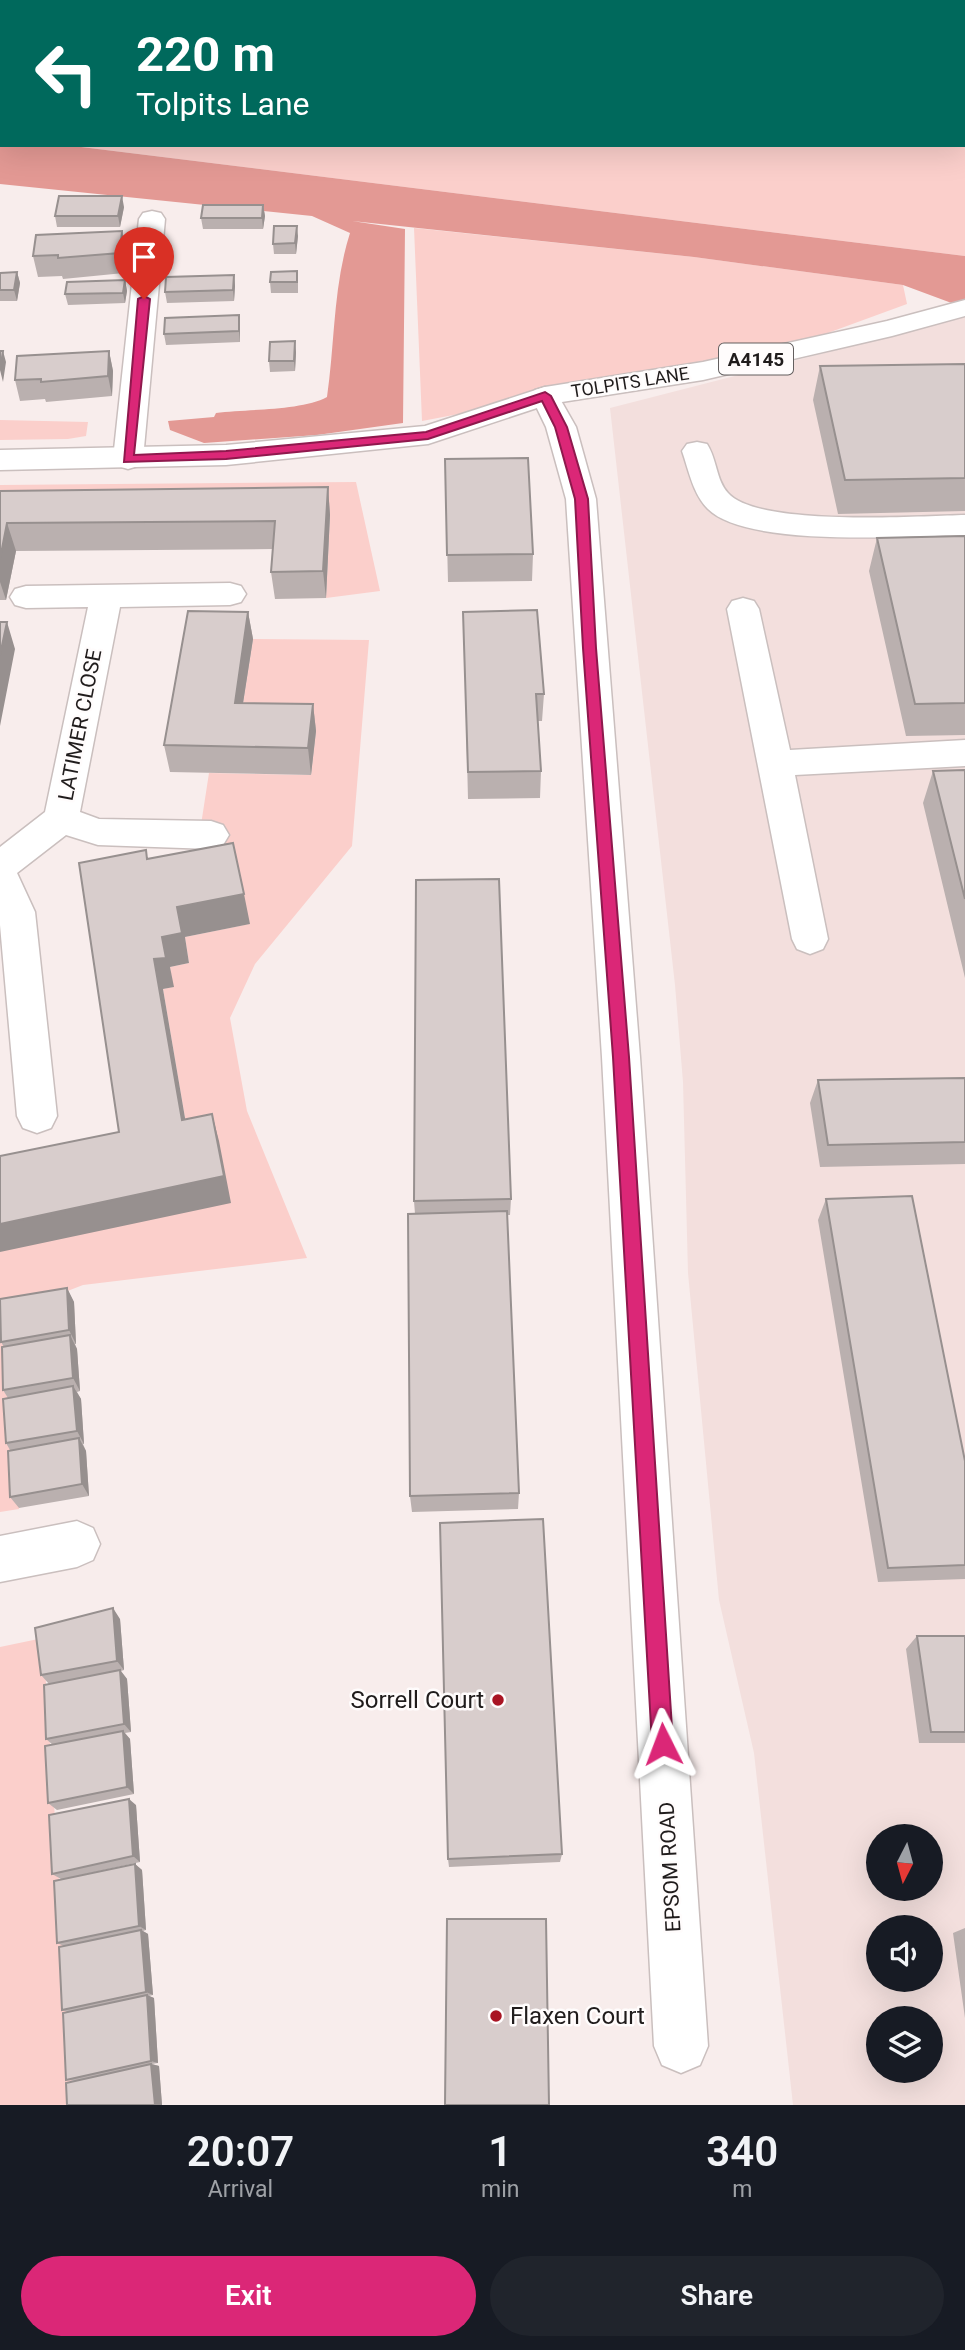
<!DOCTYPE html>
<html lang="en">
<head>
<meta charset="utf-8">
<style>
  :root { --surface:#171b24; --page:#20242c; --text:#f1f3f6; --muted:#9ea1a6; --accent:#db2777 }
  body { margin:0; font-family:Roboto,sans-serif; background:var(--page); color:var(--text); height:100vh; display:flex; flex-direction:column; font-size:26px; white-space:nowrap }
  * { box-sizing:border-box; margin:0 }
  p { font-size:23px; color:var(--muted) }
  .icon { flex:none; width:38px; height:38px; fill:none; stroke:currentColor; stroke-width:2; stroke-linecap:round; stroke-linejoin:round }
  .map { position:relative; height:2105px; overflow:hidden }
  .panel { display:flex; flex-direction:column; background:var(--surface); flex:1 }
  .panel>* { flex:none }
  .banner { position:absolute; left:0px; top:0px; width:966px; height:147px; box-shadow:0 7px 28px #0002; background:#00695c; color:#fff; overflow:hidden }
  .needle { width:46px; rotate:186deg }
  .tools { position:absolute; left:866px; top:1824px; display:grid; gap:14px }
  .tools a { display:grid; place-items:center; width:77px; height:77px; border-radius:50%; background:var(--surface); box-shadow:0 7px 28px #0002; font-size:35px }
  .pin { position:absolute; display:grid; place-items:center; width:60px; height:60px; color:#fff; margin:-72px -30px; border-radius:50% 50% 50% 0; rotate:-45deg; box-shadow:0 0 7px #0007 }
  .pin .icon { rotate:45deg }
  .me { position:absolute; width:77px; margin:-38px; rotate:357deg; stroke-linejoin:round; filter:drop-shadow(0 0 5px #0008) }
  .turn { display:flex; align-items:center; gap:24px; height:147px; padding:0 21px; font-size:32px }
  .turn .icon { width:91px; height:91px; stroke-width:2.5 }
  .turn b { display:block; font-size:49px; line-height:60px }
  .eta { display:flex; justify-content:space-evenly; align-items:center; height:119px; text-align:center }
  .eta b { font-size:42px; font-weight:600; line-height:49px }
  .button { display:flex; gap:14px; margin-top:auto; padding:14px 21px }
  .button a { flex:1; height:80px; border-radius:42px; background:var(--accent); color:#fff; font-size:28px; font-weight:600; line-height:80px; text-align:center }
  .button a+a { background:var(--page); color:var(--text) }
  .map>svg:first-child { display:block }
</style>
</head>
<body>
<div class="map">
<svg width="965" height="2105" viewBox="0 0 965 2105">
  <rect width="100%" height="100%" fill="#f8edec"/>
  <path fill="#f3dfdd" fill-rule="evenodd" d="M965,317V2105H793L754,1753L719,1600L688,1273L683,1082L675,985L610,408ZM878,1836H931V1888H878ZM878,1927H931V1979H878ZM878,2018H931V2070H878Z"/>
  <path fill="#fbcfcb" d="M0,0H965V256L65,145H964V2H2V138Z
    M414,228L694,257L903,285L907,304L795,345L739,361L422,421Z
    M0,420L88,422L86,436L68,439L0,440Z
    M356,482L380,591L326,598L330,516L0,519V485Z
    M253,639L369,640L352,846L255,964L230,1018L247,1111L307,1258L83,1285L8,1314L19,1509L0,1512V1252L190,1147L163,989L173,987L170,967L189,963L185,937L249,924L192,883L209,773L311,775L316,731L239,729Z
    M43,1638L74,2105H0V1647Z"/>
  <path fill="#e39994" d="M0,137L2,145H65L965,256V308L903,285L694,257L352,221L405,229L403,423L317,435L204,443L170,430L168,421L214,417L216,413C247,409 301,411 327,397C335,343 333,286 350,233L312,216L0,184Z"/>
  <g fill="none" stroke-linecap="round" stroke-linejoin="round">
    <g stroke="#cabfbe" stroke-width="3">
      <path id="minor" d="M152,211L161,213L165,219L143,459L138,466L128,469L118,466L113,459L139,219L143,213Z
        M545,387L555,390L576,427L596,499L640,1057L708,2046L700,2065L681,2073L662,2065L654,2046L602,1057L566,499L546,427L531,396L535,390Z
        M697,442L707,444C717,459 716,480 728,493C758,527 918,516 965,515V535C910,536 747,548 708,509C693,494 689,471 682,451L687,444Z
        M230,583L241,586L246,594L241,602L230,605L120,607L80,812L99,819L211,821L223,825L229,835L223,845L211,849L98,845L66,835L17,873L35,912L57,1116L51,1128L37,1133L23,1128L17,1116L0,925V847L45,812L88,607L26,608L15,605L10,597L15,589L26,586Z
        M743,598L754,601L759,609L790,750L965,740V766L795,775L828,939L823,949L810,954L797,949L792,939L727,609L732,601Z
        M77,1521L93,1528L100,1544L93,1560L77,1567L0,1582V1536Z"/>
    </g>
    <g stroke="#cabfbe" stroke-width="3">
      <path id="major" d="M965,300V316L892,336L703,380L549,404L428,444L226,465L0,470V450L226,445L425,426L545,387L703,362L887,321Z"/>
    </g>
    <use href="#minor" fill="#fff" fill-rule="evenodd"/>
    <use href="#major" fill="#fff" fill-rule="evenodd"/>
  </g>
  <path fill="#bab0af" d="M263,205L265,216L263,229H203L201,218Z
    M124,207L120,227H57L55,216Z
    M122,231L125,252L124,273L63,279L62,276L38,277L33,256Z
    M298,236L296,254H274L273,244Z
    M17,272L20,283L17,301H0V273Z
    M234,275L235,286L234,301L167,303L165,292Z
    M125,280L127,291L125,303L68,305L65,294Z
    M270,282H298V293H271Z
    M240,326V342L166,345L164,334Z
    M109,351L113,371L112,396L46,402L45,399L20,401L15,380Z
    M296,352L295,371L270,372L269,361Z
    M965,364V511L838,514L813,400L820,366Z
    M445,459L533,554L532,581L448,582Z
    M328,487L330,515L326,598L275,599L271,572L273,549L16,551L6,600H0V491Z
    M965,536V735L906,736L869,571L877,538Z
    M248,612L253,639L243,703L313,704L316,731L311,775L170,772L164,745Z
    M464,639L544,694L542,721H538L541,771L540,798L468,799Z
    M965,770V978L923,803L933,771Z
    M965,1078V1164L820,1167L810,1103L818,1080Z
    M511,1199L510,1215H507L519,1493L518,1509L412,1512L410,1496L415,1214L414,1201Z
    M826,1199L965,1461V1579L878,1582L818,1220Z
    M67,1288L74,1302L76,1344H75L77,1349L80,1391L77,1392L81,1399L84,1444H83L86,1451L89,1496L19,1508L10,1497V1450L6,1443L8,1398L3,1390L4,1347L1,1342Z
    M120,1619L124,1670L121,1671L127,1679L131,1732L125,1733L130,1739L134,1794L57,1810L48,1803L53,1745L46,1739L49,1684L41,1675Z
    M917,1636H965V1743H919L906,1649Z
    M136,1805L140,1862L63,1879L135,1864L142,1870L146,1930L143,1931L148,1934L153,1995L149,1996L154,1998L158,2063L152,2064L159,2066L162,2105H67L75,2081L66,2080L68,2012L62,2010L64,1946L57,1943L61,1879L52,1874Z
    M562,1854L560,1862L449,1867L448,1859Z
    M965,1928V2018L953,1933Z"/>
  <path fill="#97908f" d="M122,196L124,207L120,227L118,216Z
    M263,205L265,216L263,229L262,218Z
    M297,226L298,236L296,254L295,243Z
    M122,231L125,252L124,273L120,253Z
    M17,272L20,283L17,301L14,290Z
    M234,275L235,286L234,301L233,290Z
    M125,280L127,291L125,303L123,293Z
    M239,315L240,326V342L239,331Z
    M295,341L296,352L295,371L294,361Z
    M3,351L6,362L3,382L0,370Z
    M109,351L113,371L112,396L108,376Z
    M328,487L330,515L326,598L323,571Z
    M7,523L16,551L6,600L0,582V559Z
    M248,612L253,639L239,729L235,703Z
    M7,622L15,649L0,726V655Z
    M313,704L316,731L311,775L308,748Z
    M244,894L250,924L185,937L189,963L170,967L174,987L163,989L190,1147L182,1120L154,959L162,937L177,907Z
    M212,1114L219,1141L231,1203L0,1252V1224Z
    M67,1288L74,1302L76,1344L69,1330Z
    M70,1335L77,1349L80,1391L73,1378Z
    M73,1386L81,1399L84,1444L77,1431Z
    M79,1438L86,1451L89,1496L82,1484Z
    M113,1608L120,1619L124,1670L117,1661Z
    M120,1670L127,1679L131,1732L124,1724Z
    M123,1731L130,1739L134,1794L127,1787Z
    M129,1799L136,1805L140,1862L133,1856Z
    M135,1864L142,1870L146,1930L139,1926Z
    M141,1930L148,1934L153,1995L146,1992Z
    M147,1995L154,1998L158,2063L151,2061Z
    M151,2064L159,2066L162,2105H155Z"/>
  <path fill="#d8cdcc" stroke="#97908f" stroke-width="2" d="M59,196H122L118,216H55Z
    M203,205H263L262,218H201Z
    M274,226H297L295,243L273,244Z
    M122,231L120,253L58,258V255L33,256L36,235Z
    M297,271V282H270L271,272Z
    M17,272L14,290H0V273Z
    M234,275L233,290L165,292L166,277Z
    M125,280L123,293L65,294L67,282Z
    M239,315V331L164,334L165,318Z
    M295,341L294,361H269L270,342Z
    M0,351H3L0,370Z
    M109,351L108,376L41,382V379L15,380L17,356Z
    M965,364V478L845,480L820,366Z
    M528,458L533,554L447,555L445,459Z
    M328,487L323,571L271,572L275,521L7,523L0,559V491Z
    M965,536V703L915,704L877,538Z
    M537,610L544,694H536L541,771L468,772L463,612Z
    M188,611L248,612L235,703L313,704L308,748L164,745Z
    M0,622H7L0,655Z
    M965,770V899L933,771Z
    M233,843L244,894L177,907L182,933L162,937L166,958L154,959L182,1120L212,1114L224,1176L0,1224V1156L119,1132L79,863L146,850L147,859Z
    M499,879L511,1199L414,1201L416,880Z
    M965,1078V1142L828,1145L818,1080Z
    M912,1196L965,1461V1565L888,1568L826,1199Z
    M507,1211L519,1493L410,1496L408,1214Z
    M67,1288L69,1330L1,1342L0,1299Z
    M70,1335L73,1378L3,1390L2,1347Z
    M73,1386L77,1431L6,1443L3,1399Z
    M79,1438L82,1484L10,1497L8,1451Z
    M543,1519L562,1854L448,1859L440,1523Z
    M113,1608L117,1661L41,1675L35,1628Z
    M917,1636H965V1732H931Z
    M120,1670L124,1724L46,1739L44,1685Z
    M123,1731L127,1787L48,1803L45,1746Z
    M129,1799L133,1856L52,1874L49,1815Z
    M135,1864L139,1926L57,1943L54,1881Z
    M447,1919H546L549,2105H445Z
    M141,1930L146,1992L62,2010L59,1947Z
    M147,1995L151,2061L66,2080L63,2013Z
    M151,2064L155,2105H67L66,2083Z"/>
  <path fill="#db2777" stroke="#8e194d" stroke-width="2" d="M144,296L150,299L134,455L226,451L426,432L545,392L551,396L567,427L588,499L596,648L629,1057L673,1744L670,1751L663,1754L655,1751L652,1744L613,1057L583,648L575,499L555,427L542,401L428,439L226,459L124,462L138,299Z"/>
  <g fill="#a91423" stroke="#fffcfc" stroke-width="2.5">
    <circle cx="498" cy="1700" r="7"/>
    <circle cx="496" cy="2016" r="7"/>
  </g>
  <g text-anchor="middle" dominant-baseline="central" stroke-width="5" stroke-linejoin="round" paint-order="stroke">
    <g font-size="18" fill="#201c1c" stroke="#fffcfc">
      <text transform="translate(630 382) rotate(-9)">TOLPITS LANE</text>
    </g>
    <rect fill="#fffcfc" stroke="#635f5f" stroke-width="2" x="719" y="343.5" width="74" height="31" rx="5"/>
    <g font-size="19" font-weight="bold" fill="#201c1c">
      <text x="756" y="359">A4145</text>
    </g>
    <g font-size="21" fill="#201c1c" stroke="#fffcfc">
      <text transform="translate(80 725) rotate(-79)">LATIMER CLOSE</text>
      <text transform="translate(670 1867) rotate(-93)">EPSOM ROAD</text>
    </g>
    <g font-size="24" fill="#201c1c" stroke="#fffcfc" text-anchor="end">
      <text x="484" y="1700">Sorrell Court</text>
      <text x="510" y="2016" text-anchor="start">Flaxen Court</text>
    </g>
  </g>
</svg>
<div class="tools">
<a><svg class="needle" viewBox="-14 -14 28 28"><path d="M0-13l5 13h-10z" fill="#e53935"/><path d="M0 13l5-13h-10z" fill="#9ea1a6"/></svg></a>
<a><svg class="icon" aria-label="sound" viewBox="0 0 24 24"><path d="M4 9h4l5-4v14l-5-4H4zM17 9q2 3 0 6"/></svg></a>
<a><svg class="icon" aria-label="layers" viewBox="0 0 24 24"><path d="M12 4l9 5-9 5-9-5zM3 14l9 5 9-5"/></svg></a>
</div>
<div class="pin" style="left:144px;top:299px;background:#d93025"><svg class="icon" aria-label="arrive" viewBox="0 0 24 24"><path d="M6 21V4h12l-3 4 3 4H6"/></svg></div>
<svg class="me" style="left:663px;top:1744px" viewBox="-20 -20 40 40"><path d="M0-17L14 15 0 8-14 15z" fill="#db2777" stroke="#fff" stroke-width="4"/></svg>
<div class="banner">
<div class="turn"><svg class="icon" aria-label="left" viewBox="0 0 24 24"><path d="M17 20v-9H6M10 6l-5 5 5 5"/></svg><div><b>220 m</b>Tolpits Lane</div></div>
</div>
</div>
<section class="panel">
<div class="eta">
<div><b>20:07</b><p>Arrival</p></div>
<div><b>1</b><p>min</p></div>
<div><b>340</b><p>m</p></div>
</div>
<div class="button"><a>Exit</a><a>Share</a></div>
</section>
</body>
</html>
